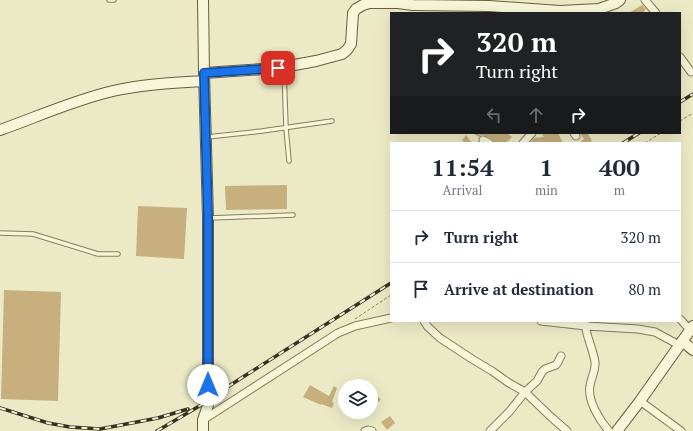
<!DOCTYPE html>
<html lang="en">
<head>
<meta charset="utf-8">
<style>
  :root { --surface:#fff; --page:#f6f6f7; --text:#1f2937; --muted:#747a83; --line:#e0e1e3 }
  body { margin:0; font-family:"PT Serif",serif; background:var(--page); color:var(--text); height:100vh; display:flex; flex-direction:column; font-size:15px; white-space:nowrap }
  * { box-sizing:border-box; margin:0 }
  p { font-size:13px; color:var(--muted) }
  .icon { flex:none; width:22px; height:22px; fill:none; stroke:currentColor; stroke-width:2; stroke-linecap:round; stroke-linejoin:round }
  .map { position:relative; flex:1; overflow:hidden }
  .drawer { position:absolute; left:390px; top:142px; width:291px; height:180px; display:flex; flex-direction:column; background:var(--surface); border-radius:0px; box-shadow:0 4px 16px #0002 }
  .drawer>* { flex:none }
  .hud { position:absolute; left:390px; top:12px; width:291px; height:122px; border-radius:0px; box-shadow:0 4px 16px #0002; background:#202124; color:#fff; overflow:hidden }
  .controls { position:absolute; left:338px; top:379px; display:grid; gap:8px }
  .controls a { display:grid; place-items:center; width:40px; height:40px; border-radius:50%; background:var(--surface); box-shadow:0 4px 16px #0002; font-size:20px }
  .pin { position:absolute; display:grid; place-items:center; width:34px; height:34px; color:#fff; margin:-17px; border-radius:8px; box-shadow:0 2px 6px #0006 }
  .me { position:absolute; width:44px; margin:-22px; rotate:0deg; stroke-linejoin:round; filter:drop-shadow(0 0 3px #0008) }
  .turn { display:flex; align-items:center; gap:14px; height:84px; padding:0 20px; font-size:18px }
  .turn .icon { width:52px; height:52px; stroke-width:2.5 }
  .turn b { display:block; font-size:28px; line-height:34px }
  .lanes { display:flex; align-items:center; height:38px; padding:0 20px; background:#0003; justify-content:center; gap:20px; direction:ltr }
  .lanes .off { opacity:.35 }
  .eta { display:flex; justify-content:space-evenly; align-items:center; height:68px; text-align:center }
  .eta b { font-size:24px; font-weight:700; line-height:28px }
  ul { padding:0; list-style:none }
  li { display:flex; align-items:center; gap:12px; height:52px; padding:0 20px; border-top:1px solid var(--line) }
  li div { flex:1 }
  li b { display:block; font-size:15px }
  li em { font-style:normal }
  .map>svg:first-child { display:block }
</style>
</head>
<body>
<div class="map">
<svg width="693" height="431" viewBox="0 0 693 431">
  <rect width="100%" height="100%" fill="#eceac6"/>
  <path fill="#c8af7e" d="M642,5L646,9L643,13H629Z
    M472,133H507L512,137L506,143H494L492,139L485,136L482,135L479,137Z
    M545,133H558L563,143H530L534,138L544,137L542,134Z
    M580,133H587L592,140L589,143H579L584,139Z
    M466,135L472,143H465L462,140Z
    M287,185V209L226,210L225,186Z
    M138,206L187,208L184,259L136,256Z
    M4,290L61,292L58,401L1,399Z
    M358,379L367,386H352Z
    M310,385L329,396L334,386L337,388L332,402L334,403L332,408L321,404V405L303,397Z
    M371,392L381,399L375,406L371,402Z
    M390,416L395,423L387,430L381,422Z"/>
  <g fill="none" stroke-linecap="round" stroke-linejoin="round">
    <g stroke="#877d5d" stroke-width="5.5">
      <path id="lane" d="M109,0H114
        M284,68L286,128L289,161
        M207,137L262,131L332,121
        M209,218L293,215
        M0,233L33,234L98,254H118"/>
    </g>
    <g stroke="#877d5d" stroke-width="9">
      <path id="street" d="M645,0L656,13
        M680,57L691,72
        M574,133L576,136
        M483,140L489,143
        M523,143L532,133
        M680,319L690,330
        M424,321L428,327L440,338L472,359L492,371L509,383L525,392L551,417L567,431
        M541,321L586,326L638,329L655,332L679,345
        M585,323C586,336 593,349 595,362C596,370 591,378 590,386C587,400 600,421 609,431
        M640,401L681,431
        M203,420L338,333L355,326L391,318
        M365,431L368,430L372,431
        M490,431L509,412L525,392L537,381L542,372L545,369L556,365L558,362L561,356"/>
    </g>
    <g stroke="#695e40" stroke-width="12">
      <path id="secondary" d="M203,0L204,73L208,218V405L203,420V431
        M204,73L278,68L316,61L342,54L347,50L351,44L353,13L356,9L363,5L369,3H398L413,5L489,6L560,11L599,9L616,3L620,0
        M0,130C37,117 74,100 113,91C143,84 173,83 204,81
        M682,341L693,350
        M617,431L640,401L693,326"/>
    </g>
    <path stroke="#877d5d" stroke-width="1" stroke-dasharray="3 2" stroke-linecap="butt" d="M680,121L693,113
      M645,143L661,133
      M355,319L391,295"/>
    <use href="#lane" stroke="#f7f6d9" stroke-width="3.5"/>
    <use href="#street" stroke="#f7f6d9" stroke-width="7"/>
    <use href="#secondary" stroke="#f7f6d9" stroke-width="10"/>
    <g stroke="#383120" stroke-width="3.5">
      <path id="rail" d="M680,102L693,94
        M623,143L639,133
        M0,408L48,423L70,427L100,429L158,418L188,409
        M157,431L208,401L215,395L243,377L391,283"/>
    </g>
    <use href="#rail" stroke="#f4f3d5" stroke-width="2" stroke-dasharray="6" stroke-linecap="butt"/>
  </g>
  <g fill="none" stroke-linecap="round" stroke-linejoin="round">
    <g stroke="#114b97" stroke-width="10">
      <path id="route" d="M208,385V218L204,73L278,68"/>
    </g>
    <use href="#route" stroke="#1a73e8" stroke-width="7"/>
  </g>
</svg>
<div class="controls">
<a><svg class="icon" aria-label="layers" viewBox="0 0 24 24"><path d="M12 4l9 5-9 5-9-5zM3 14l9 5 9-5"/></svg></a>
</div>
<div class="pin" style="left:278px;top:68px;background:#d93025"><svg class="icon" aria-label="arrive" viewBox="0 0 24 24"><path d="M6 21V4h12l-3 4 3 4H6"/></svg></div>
<svg class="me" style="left:208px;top:385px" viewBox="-20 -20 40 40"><circle r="19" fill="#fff"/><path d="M0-13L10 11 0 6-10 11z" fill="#1a73e8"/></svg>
<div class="hud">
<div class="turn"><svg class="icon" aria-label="right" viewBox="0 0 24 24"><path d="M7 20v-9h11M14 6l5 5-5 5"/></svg><div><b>320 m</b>Turn right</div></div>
<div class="lanes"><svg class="icon off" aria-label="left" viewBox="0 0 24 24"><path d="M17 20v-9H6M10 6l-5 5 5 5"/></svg><svg class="icon off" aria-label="ahead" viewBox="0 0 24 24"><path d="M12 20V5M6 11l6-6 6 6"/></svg><svg class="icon" aria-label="right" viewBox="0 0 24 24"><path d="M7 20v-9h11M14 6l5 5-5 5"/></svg></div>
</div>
<section class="drawer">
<div class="eta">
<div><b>11:54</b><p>Arrival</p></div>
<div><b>1</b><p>min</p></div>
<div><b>400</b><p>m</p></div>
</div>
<ul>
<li><svg class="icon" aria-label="right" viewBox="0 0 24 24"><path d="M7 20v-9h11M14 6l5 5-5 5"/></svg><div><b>Turn right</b></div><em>320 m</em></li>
<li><svg class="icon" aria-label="arrive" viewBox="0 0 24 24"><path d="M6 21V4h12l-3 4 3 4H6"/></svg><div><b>Arrive at destination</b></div><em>80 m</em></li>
</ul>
</section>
</div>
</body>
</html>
